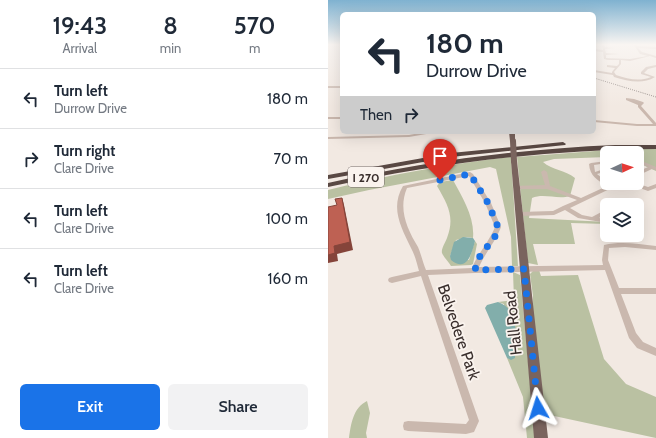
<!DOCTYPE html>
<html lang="en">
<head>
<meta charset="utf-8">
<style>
  :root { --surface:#fff; --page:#f2f2f3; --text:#1f2937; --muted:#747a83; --line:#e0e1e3; --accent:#1a73e8 }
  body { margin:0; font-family:Cabin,sans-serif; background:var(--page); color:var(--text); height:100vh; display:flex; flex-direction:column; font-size:15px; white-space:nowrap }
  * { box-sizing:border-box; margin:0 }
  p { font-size:13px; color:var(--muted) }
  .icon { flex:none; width:22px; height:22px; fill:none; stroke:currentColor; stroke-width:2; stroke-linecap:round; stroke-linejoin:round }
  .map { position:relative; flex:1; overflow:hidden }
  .sheet { display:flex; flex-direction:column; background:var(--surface); width:328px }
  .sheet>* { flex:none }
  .hud { position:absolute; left:12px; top:12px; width:256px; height:122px; border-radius:6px; box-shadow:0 4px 16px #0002; background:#fff; color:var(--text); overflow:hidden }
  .needle { width:26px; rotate:87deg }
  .fabs { position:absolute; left:272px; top:146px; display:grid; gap:8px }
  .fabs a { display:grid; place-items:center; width:44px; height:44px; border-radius:6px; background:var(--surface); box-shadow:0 4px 16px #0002; font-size:20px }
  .pin { position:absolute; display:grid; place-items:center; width:34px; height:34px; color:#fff; margin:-41px -17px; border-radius:50% 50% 50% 0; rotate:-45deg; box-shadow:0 0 4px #0007 }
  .pin .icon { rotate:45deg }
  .me { position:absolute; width:44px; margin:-22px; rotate:354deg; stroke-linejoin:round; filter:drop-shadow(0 0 3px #0008) }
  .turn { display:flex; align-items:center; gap:14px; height:84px; padding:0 20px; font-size:18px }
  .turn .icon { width:52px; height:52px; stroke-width:2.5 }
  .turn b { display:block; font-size:28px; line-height:34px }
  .then { display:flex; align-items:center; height:38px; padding:0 20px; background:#0003; gap:8px; font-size:15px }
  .eta { display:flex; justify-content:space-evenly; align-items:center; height:68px; text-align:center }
  .eta b { font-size:24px; font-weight:600; line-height:28px }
  .button { display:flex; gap:8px; margin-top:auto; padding:8px 20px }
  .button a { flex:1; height:46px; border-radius:6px; background:var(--accent); color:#fff; font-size:16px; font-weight:600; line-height:46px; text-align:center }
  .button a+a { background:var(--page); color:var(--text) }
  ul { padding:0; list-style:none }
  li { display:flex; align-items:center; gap:12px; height:60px; padding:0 20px; border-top:1px solid var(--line) }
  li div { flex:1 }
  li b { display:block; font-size:15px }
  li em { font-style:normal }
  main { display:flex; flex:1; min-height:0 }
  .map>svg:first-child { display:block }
</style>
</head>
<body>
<main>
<section class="sheet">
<div class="eta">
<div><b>19:43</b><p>Arrival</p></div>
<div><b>8</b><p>min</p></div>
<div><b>570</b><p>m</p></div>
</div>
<ul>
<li><svg class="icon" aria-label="left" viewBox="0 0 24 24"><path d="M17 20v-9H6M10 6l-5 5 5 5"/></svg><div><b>Turn left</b><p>Durrow Drive</p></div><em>180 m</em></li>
<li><svg class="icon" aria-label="right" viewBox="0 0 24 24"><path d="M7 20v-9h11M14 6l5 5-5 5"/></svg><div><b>Turn right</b><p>Clare Drive</p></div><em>70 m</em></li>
<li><svg class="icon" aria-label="left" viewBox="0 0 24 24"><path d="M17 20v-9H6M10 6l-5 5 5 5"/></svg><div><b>Turn left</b><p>Clare Drive</p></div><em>100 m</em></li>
<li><svg class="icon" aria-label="left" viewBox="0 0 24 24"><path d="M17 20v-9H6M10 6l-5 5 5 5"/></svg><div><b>Turn left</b><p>Clare Drive</p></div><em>160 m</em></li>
</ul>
<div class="button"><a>Exit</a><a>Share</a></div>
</section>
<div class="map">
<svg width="328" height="438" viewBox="0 0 328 438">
  <rect width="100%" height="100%" fill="#f2e9e2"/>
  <path fill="#bac1a2" d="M293,149H328V171L317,166L309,160V153H279V157L226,159L215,162C224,170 237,170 247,178L242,196C230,200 216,193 204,198L201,218L279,222V224L243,223L247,244H205L210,265L200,263L189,157Z
    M183,157L190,266H184L183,237L168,169L162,167L41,190L0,199V190C60,175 122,164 183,157Z
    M125,180C134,197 147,217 145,238L139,237L128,240L122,256L141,260L147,241L149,244L145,264L143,265L123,266C121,262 116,258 114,253C113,249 117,243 119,238C127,217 120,205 109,186L112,182Z
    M206,270H211L213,276L250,275L276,359L298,384L328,397V438L217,414L204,310L205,296L202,274Z
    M185,272L192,275L207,438H199L195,397L179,358L183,359L176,304L170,302L186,300Z
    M39,401L42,413L38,433L39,438H21C23,424 25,408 39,401Z"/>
  <path fill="#82aeab" d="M135,237L145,238L147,241C144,253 139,273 123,260L122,256L126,242Z
    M170,302C193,310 187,339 187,358L183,360L179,358L157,308L159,305Z"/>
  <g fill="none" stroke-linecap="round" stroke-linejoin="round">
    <path fill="#cab8ae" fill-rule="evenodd" d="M274,45H276L277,47L287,48L277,49L278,53L291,54L278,55V58L302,59L320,56L312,54L306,45H308L309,46L328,47V49L310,48L314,52L328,56V58L322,56L302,61L293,60V64L286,72L288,75C300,79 311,82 323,77L313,74V72L318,67L328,65V67L320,69L316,73L327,77C314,85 300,81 286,77L285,75L266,72V70L284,73V72L287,68L279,67V65L289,66L291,64V60H280L276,59L275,52L266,51V49L275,50Z
      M0,86H14V88H0Z
      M298,98L306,99L315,102L316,103L313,106L328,123V126H309L266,122V120L309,124H325L310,107V105L298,100Z
      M0,117H14V119H0Z
      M97,132H106L104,133L81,137L0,139V137L81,135Z
      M309,159L328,167V170L324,169L309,176V172L320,167L309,162Z
      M279,161V163L266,165L267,172L279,168V171L269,174L279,182V183C284,183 288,183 293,183L292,184L242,208L254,215L264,217L279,209V213L271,218L279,219V223L250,218L237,210L226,215L191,216L188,214L191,212L225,211L235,206L249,200L219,189H188L185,187L186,186L217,185L213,172L216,170L219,172L222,186L253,198L279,186C269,180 262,176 261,164L263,163Z
      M142,172L145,174L163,203L173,227C168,241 157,253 151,267L275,265L274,260L276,245C293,241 310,244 328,246V250L297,247L281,248L280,260L291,288H328V294H293L308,333L315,342L328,348V356L309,348L301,338L277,270L147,273L100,275L151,421L146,432L138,434L80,431L76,430L75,426L76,422L80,421L138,424L141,420L93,276L64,283L61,282L60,280L61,278L64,277L91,271C89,264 87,255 83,248C73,227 62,208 75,186ZM141,176L157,203L167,227C161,242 150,253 144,268L98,270C95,263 93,254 90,247C79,229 70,209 79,188Z
      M300,183H308L320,187L328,184V188L320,191L301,184Z
      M309,211L312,213L314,221L309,224Z"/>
    <path fill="#7a645e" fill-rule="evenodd" d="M181,132H187V142L182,141Z
      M186,159L189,161L220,438H206L183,161Z"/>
    <path fill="#594843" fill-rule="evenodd" d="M235,142L238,144L237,145L123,157L0,179V175L123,153Z
      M287,145H328V149C216,150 109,163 0,187V183C95,162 190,149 287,145Z"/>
    <path stroke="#392e2c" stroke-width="1" stroke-dasharray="0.5 1.5" stroke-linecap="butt" d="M266,78L328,97"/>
    <path stroke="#7a645e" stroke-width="6" d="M185,141L186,161"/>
  </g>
  <path fill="#85443a" d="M14,198L16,205L25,250L9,254L10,261L0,263V255L6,246Z"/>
  <path fill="#be6153" stroke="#85443a" d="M14,198L22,242L6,246L7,253L0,255V207L9,205L7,199Z"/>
  <linearGradient id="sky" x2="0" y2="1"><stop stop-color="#7fb2d0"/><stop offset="0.42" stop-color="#f9f5f2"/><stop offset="1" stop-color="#f9f5f2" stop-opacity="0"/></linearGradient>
  <rect width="328" height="106" fill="url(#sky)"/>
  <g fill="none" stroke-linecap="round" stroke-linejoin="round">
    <path stroke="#1a73e8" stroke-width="7" stroke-dasharray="0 12.6" d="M112,180L142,174L160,203L170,227L168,235L150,259L147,270L196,269L210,408"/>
  </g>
  <g text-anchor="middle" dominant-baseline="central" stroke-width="3.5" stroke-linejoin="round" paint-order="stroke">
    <rect fill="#faf3ee" stroke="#736966" stroke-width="1" x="20" y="167" width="36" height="20" rx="3"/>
    <g font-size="12" font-weight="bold" fill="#392e2c">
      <text x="38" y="177">I 270</text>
    </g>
    <g font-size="16" fill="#392e2c" stroke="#faf3ee">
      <text transform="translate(185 323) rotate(-96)">Hall Road</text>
      <text transform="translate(131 332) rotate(71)">Belvedere Park</text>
    </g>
  </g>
</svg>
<div class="fabs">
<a><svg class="needle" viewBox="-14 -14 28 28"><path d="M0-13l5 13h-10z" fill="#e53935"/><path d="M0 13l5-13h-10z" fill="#747a83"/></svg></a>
<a><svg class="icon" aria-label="layers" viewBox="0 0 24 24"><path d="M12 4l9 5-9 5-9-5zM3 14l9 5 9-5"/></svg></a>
</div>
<div class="pin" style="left:112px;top:180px;background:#d93025"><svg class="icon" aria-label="arrive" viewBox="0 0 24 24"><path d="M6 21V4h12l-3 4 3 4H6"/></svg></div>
<svg class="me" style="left:210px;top:408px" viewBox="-20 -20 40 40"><path d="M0-17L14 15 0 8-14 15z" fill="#1a73e8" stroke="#fff" stroke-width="4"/></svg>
<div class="hud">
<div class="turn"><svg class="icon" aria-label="left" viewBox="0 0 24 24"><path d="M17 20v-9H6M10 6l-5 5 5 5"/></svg><div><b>180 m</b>Durrow Drive</div></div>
<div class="then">Then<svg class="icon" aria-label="right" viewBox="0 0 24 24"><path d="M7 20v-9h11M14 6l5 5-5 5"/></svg></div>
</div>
</div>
</main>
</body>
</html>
